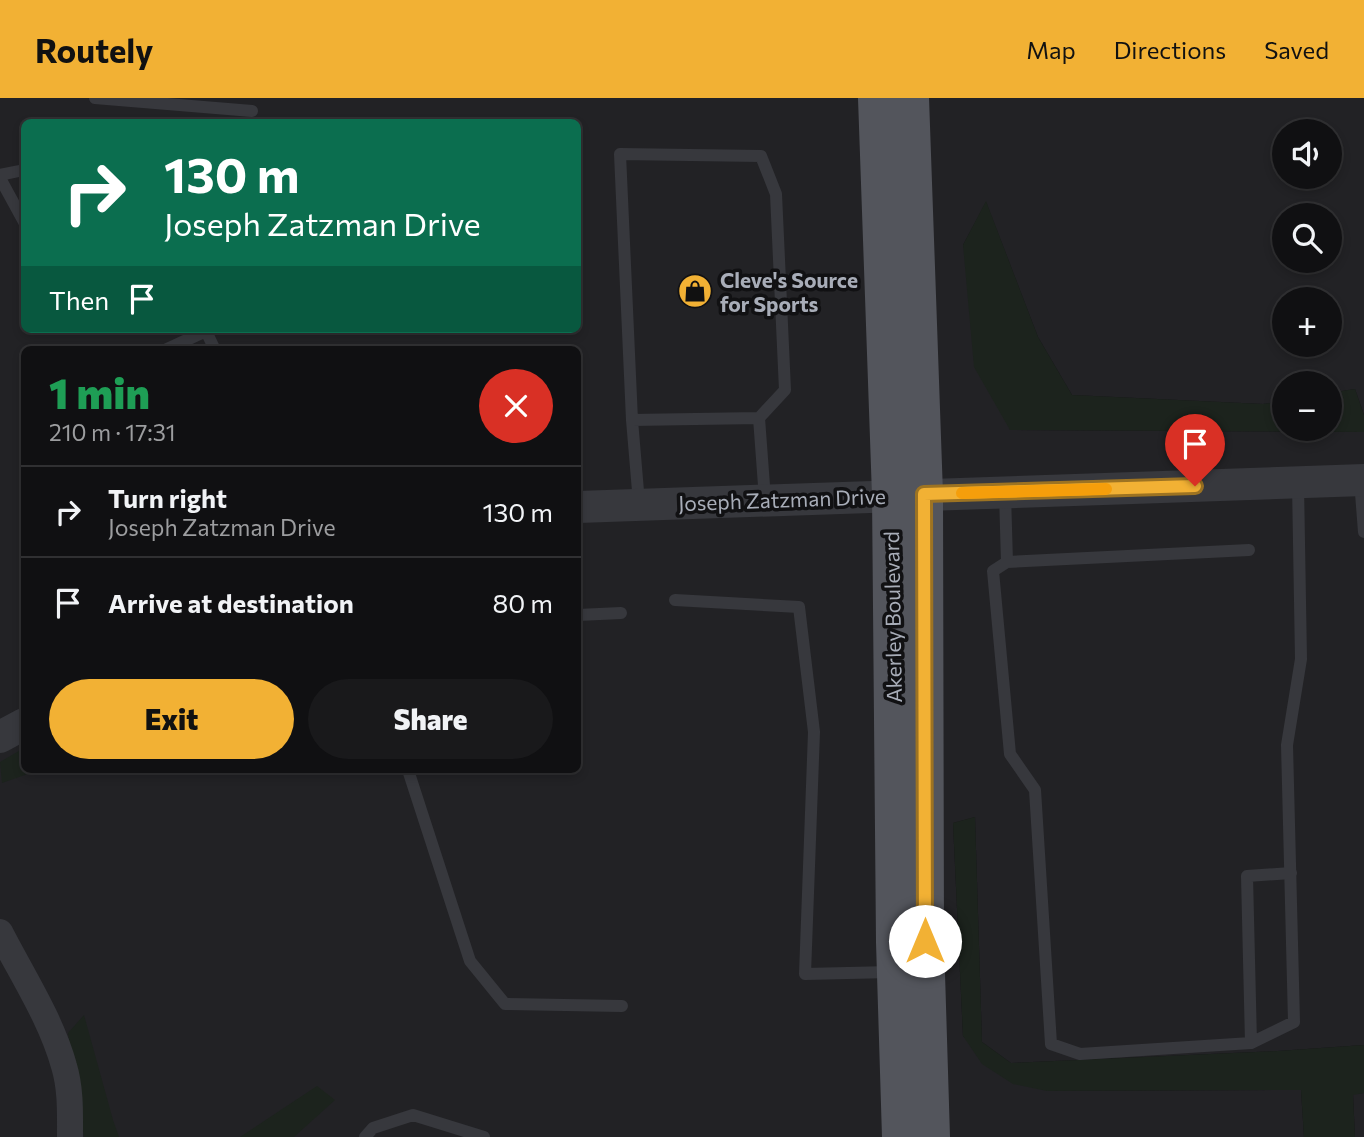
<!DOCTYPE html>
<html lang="en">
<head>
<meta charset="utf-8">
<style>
  :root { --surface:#101012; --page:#19191b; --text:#f1f3f6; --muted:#9c9d9f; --line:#303032; --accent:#f2b134 }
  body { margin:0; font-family:Commissioner,sans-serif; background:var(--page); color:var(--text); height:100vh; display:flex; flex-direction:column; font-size:26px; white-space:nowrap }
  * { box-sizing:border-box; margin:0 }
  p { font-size:23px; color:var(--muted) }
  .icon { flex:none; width:38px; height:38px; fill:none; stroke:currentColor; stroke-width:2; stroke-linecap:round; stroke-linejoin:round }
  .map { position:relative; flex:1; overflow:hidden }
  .details { position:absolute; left:21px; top:248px; width:560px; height:427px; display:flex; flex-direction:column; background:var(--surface); border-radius:10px; box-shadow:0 4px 10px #0003,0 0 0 2px var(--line) }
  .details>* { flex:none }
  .top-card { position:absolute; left:21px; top:21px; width:560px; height:214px; border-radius:10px; box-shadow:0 4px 10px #0003,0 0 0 2px var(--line); background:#0b6e4f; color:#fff; overflow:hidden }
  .tools { position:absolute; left:1272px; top:21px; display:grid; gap:14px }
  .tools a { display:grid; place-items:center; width:70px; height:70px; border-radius:50%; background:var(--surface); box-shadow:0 4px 10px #0003,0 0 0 2px var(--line); font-size:35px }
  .pin { position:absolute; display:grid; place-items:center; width:60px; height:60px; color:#fff; margin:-72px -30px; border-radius:50% 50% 50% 0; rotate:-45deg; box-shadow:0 0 7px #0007 }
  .pin .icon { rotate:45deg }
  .me { position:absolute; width:77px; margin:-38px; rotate:0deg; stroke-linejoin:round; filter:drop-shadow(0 0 5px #0008) }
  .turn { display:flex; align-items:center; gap:24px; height:147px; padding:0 28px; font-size:32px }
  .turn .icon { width:91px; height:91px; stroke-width:2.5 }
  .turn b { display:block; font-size:49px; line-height:60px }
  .then { display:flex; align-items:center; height:66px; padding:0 28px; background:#0003; gap:14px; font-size:26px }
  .round { display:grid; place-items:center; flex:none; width:74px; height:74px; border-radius:37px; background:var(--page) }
  .head { display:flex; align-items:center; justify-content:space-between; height:119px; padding:0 28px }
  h1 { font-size:42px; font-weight:800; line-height:52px; color:#1e9e55 }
  .button { display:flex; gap:14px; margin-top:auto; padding:14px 28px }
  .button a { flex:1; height:80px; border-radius:42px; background:var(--accent); color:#111; font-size:28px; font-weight:800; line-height:80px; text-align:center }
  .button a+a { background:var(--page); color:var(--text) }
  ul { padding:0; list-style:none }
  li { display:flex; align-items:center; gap:21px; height:91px; padding:0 28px; border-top:2px solid var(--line) }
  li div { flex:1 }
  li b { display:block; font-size:26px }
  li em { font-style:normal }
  header { display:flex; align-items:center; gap:42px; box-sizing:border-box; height:98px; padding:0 35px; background:var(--accent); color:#111 }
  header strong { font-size:33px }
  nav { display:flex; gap:38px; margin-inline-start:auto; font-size:24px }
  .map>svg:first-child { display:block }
</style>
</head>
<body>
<header>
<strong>Routely</strong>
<nav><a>Map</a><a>Directions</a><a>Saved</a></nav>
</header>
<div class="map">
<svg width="1364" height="1039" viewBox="0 0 1364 1039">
  <rect width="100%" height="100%" fill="#161618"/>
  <path fill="#222225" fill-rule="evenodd" d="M0,0H1364V317L1355,291L1330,295V285H1284V303L1263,306L1072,297L1038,239L986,104L963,147L1010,332L1364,334V947L1278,953L1011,965L982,944L975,719L953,725L963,938L1047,993L1301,992L1304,1039H0ZM24,24H578V231H24ZM1284,33H1330V79H1284ZM1284,117H1330V163H1284ZM1284,201H1330V247H1284ZM24,252H578V672H24Z
    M1364,995V1039H1355L1353,996Z"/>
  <path fill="#1c231d" d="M986,103L1038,239L1072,297L1263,306L1284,303V331H1330V295L1355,291L1364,317V334L1010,332L974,269L963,147Z
    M24,650V672H39L2,685L0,664Z
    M975,719L982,944L1011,965L1278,953L1364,947V995L1353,997L1355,1039H1304L1301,992L1047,993L1013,986L982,966L963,938L953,725Z
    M84,917L113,1022L119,1039H84L68,935Z
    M317,988L335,1002L294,1039H240Z"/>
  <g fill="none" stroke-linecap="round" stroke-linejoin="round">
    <path stroke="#37383d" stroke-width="12" d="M95,0L252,13
      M0,77L24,72
      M0,80L24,124
      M165,252L206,233L215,252
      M632,322L620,56L761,58L776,96L785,292L759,320L765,401
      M1360,382L1364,434
      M1005,396L1007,464L1249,452
      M639,405L632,322L759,320
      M1007,464L993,473L1010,656L1035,692L1051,946L1080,956L1251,945L1294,924L1287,647L1301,561L1298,386
      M675,502L799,509L814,634L805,876L891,874
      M578,517L621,515
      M408,672L470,863L505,906L622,908
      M1251,945L1247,778L1291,775
      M365,1039L373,1030L413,1017L484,1039"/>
    <path stroke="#37383d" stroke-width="26" d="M0,834C22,877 51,921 64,968C71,991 70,1016 70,1039"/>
    <path stroke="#37383d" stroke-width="32" d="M578,409L1364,382
      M0,639L24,626"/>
    <path stroke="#53555c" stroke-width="38" d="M877,0L891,397L895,844L901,1039
      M910,0L924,396L925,843L931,1039"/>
  </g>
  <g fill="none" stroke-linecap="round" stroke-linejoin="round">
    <g stroke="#9d7322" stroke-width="18">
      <path id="route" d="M925,843L924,396L1195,388"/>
    </g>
    <use href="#route" stroke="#f2b134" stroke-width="12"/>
    <path stroke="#f59e0b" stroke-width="12" d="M962,395L1106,391"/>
  </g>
  <defs>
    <g id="shop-disc" transform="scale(1.75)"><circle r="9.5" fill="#f2b134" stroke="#111113"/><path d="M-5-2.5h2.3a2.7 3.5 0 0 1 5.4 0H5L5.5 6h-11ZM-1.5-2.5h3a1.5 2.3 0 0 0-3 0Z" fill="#111"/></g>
  </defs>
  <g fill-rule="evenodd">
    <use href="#shop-disc" x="695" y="193"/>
  </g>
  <g text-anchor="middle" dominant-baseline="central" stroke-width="7" stroke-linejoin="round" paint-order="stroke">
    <g font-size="21" font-weight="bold" fill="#a8adb8" stroke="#111113" text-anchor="start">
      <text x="720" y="181">Cleve's Source<tspan x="720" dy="24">for Sports</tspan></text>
    </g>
    <g font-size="21" fill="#a8adb8" stroke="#111113">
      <text transform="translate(782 401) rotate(-2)">Joseph Zatzman Drive</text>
      <text transform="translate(892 519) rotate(-91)">Akerley Boulevard</text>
    </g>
  </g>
</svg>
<div class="tools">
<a><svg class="icon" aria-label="sound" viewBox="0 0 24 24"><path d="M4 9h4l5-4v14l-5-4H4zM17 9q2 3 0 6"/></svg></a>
<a><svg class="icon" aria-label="search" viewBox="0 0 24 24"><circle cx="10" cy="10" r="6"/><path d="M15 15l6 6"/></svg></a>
<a>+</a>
<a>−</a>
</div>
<div class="pin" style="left:1195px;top:388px;background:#d93025"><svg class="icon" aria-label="arrive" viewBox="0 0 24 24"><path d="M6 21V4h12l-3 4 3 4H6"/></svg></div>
<svg class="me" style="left:925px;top:843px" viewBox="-20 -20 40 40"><circle r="19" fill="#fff"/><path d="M0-13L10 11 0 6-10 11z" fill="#f2b134"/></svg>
<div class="top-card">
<div class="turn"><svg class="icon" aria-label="right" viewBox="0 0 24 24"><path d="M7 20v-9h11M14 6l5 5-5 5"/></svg><div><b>130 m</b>Joseph Zatzman Drive</div></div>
<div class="then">Then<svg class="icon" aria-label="arrive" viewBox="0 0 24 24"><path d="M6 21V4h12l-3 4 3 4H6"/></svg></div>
</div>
<section class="details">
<div class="head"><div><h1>1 min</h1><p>210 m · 17:31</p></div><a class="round" style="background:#d93025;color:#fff"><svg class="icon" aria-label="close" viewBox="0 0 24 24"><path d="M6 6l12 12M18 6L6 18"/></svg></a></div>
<ul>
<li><svg class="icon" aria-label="right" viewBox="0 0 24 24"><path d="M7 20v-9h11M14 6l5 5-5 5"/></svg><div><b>Turn right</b><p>Joseph Zatzman Drive</p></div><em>130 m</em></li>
<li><svg class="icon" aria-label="arrive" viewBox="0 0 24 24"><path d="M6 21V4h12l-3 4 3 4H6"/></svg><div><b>Arrive at destination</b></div><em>80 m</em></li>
</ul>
<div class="button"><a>Exit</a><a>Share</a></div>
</section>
</div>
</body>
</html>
